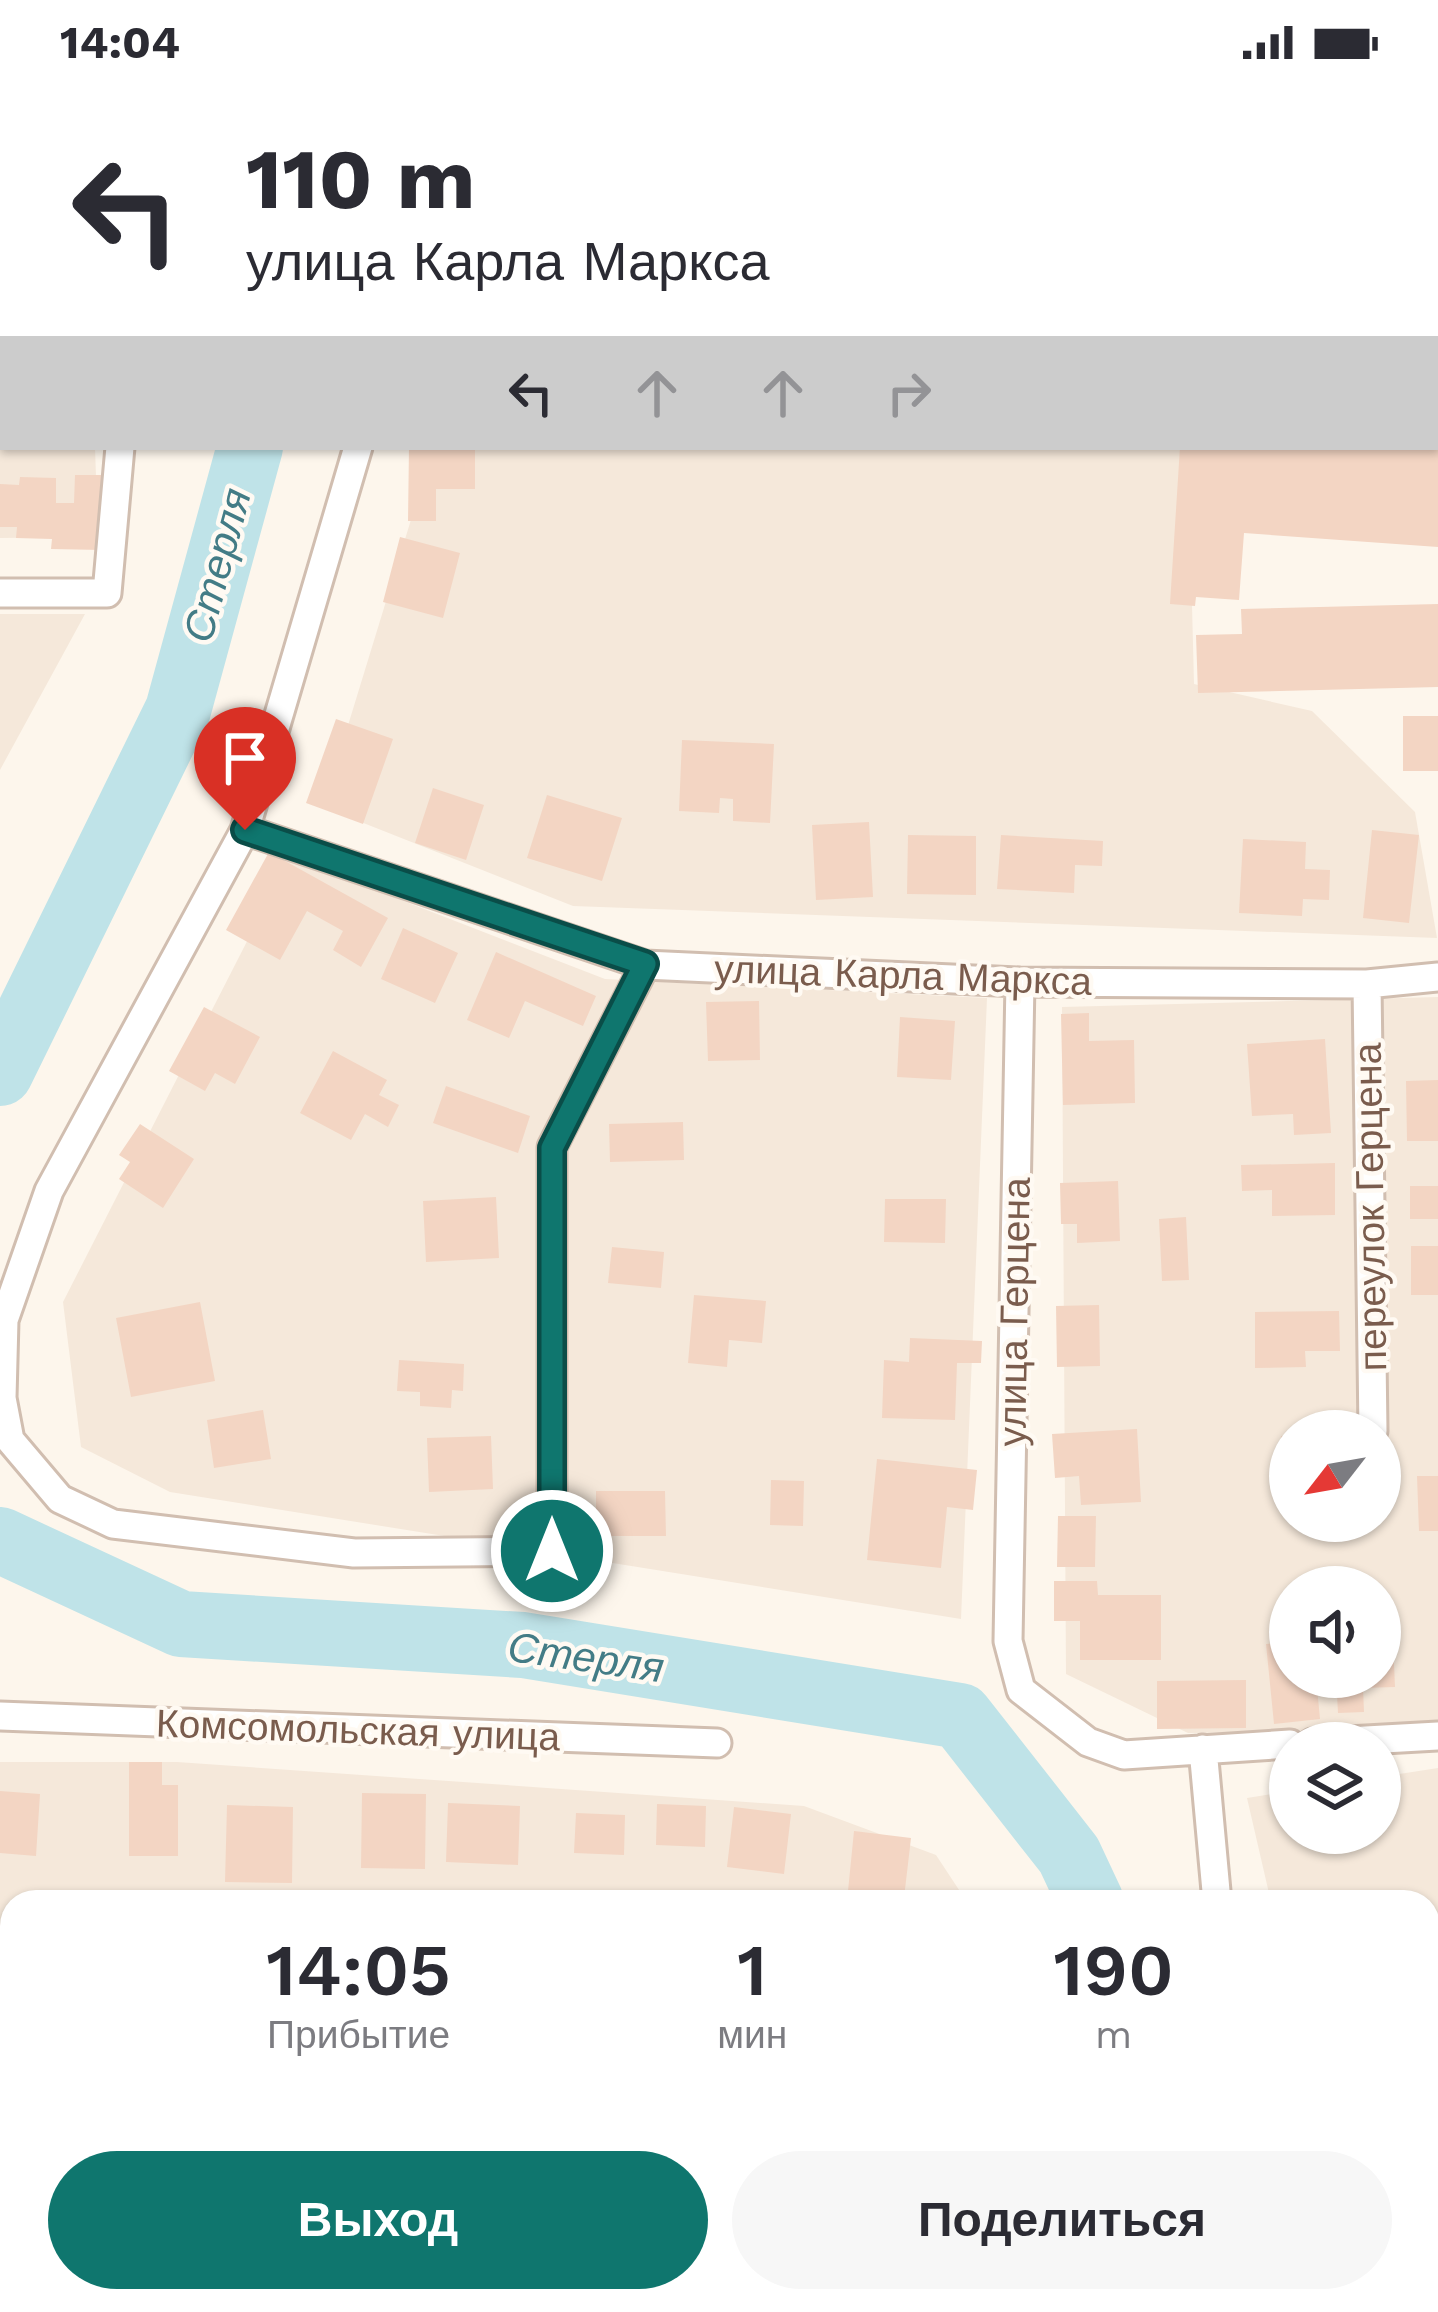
<!DOCTYPE html>
<html lang="ru">
<head>
<meta charset="utf-8">
<style>
  :root { --surface:#fff; --page:#f7f7f7; --text:#2b2b33; --muted:#7c7c81; --accent:#0f766e }
  body { margin:0; font-family:"Work Sans",sans-serif; background:var(--page); color:var(--text); height:100vh; display:flex; flex-direction:column; font-size:45px; white-space:nowrap }
  * { box-sizing:border-box; margin:0 }
  p { font-size:39px; color:var(--muted) }
  .icon { flex:none; width:66px; height:66px; fill:none; stroke:currentColor; stroke-width:2; stroke-linecap:round; stroke-linejoin:round }
  .map { position:relative; flex:1; overflow:hidden }
  .side { position:absolute; left:0px; top:1806px; width:1440px; height:423px; display:flex; flex-direction:column; background:var(--surface); border-radius:36px 36px 0 0; box-shadow:0 3px 9px #0004 }
  .side>* { flex:none }
  .guide { position:absolute; left:0px; top:0px; width:1440px; height:366px; box-shadow:0 3px 9px #0004; background:#fff; color:var(--text); overflow:hidden }
  .needle { width:78px; rotate:239deg }
  .fabs { position:absolute; left:1269px; top:1326px; display:grid; gap:24px }
  .fabs a { display:grid; place-items:center; width:132px; height:132px; border-radius:50%; background:var(--surface); box-shadow:0 3px 9px #0004; font-size:60px }
  .pin { position:absolute; display:grid; place-items:center; width:102px; height:102px; color:#fff; margin:-123px -51px; border-radius:50% 50% 50% 0; rotate:-45deg; box-shadow:0 0 12px #0007 }
  .pin .icon { rotate:45deg }
  .me { position:absolute; width:132px; margin:-66px; rotate:0deg; stroke-linejoin:round; filter:drop-shadow(0 0 9px #0008) }
  .turn { display:flex; align-items:center; gap:42px; height:252px; padding:0 48px; font-size:54px }
  .turn .icon { width:156px; height:156px; stroke-width:2.5 }
  .turn b { display:block; font-size:84px; line-height:102px }
  .lanes { display:flex; align-items:center; height:114px; padding:0 48px; background:#0003; justify-content:center; gap:60px; direction:ltr }
  .lanes .off { opacity:.35 }
  .eta { display:flex; justify-content:space-evenly; align-items:center; height:204px; text-align:center }
  .eta b { font-size:72px; font-weight:600; line-height:84px }
  .button { display:flex; gap:24px; margin-top:auto; padding:24px 48px }
  .button a { flex:1; height:138px; border-radius:72px; background:var(--accent); color:#fff; font-size:48px; font-weight:600; line-height:138px; text-align:center }
  .button a+a { background:var(--page); color:var(--text) }
  .status { display:flex; justify-content:space-between; align-items:center; height:84px; padding:0 60px; background:var(--surface); direction:ltr }
  .status svg { height:33px; fill:currentColor }
  .map>svg:first-child { display:block }
</style>
</head>
<body>
<div class="status"><b>14:04</b><svg viewBox="0 0 49 12"><path d="M0 12V9h3v3zM5 12V6h3v6zM10 12V3h3v9zM15 12V0h3v12zM26 1h20v11H26zM47 4h2v5h-2z"/></svg></div>
<div class="map">
<svg width="1438" height="2228" viewBox="0 0 1438 2228">
  <rect width="100%" height="100%" fill="#fdf6ec"/>
  <path fill="#f5e8da" fill-rule="evenodd" d="M417,0H1438V18L1437,3Z
    M0,142H3V363H95L98,453L0,454Z
    M423,363H1188L1194,600L1312,627L1415,728L1437,854L573,822L323,723L425,390Z
    M0,530H85L0,686Z
    M290,773L605,895L987,914L961,1535L170,1408L81,1363L63,1218Z
    M1438,913V1647L1188,1649L1066,1590L1062,923ZM1290,1347H1380V1437H1290ZM1290,1503H1380V1593H1290Z
    M0,1678H177L804,1722L936,1771L967,1818H12V2051L0,2048Z
    M1438,1684V2150L1428,2136V1818H1271L1247,1714L1290,1707V1749H1380V1693Z
    M0,2129L12,2132V2217H361L406,2228H0Z
    M866,2217H1171L1168,2228H923Z"/>
  <g fill="none" stroke-linecap="round" stroke-linejoin="round">
    <path stroke="#bfe3e8" stroke-width="66" d="M261,0V3
      M0,989L178,626L250,363
      M0,1456L181,1540L523,1561L960,1632L1069,1771L1091,1818
      M1291,2217L1298,2228"/>
  </g>
  <path fill="#f3d5c3" d="M409,363H475V405H436V437H408Z
    M1180,363H1438V463L1244,449L1239,516L1196,513L1195,522L1170,520Z
    M75,391H103L102,466L51,465L52,455L16,454L17,443H0V400L19,401L20,393L56,394V419H74Z
    M400,453L460,469L443,534L383,518Z
    M1438,520V603L1198,609L1196,551L1242,550L1241,525Z
    M1403,632H1438V687H1403Z
    M336,635L393,655L363,740L306,719Z
    M682,656L774,660L770,739L733,737V715L720,714L719,729L679,727Z
    M433,704L484,721L466,776L415,759Z
    M547,711L622,734L602,797L527,774Z
    M869,738L873,813L816,816L812,741Z
    M1372,746L1419,751L1409,839L1363,834Z
    M908,751L976,752V811L907,810Z
    M1001,751L1103,757L1102,782L1075,781L1074,809L997,805Z
    M1243,755L1306,758L1305,785L1330,786L1329,816L1303,815L1302,832L1239,829Z
    M269,768L388,834L361,883L333,866L343,847L307,827L280,876L226,846Z
    M403,844L458,869L435,919L381,895Z
    M496,868L596,912L583,942L525,917L509,954L467,936Z
    M759,917L760,976L708,977L706,918Z
    M204,923L260,953L235,1000L215,989L205,1007L169,987Z
    M1089,929V957L1134,956L1135,1019L1063,1021L1061,930Z
    M900,933L955,937L951,996L897,993Z
    M1325,955L1331,1049L1294,1051L1293,1030L1252,1032L1247,960Z
    M333,967L387,996L379,1011L399,1021L388,1043L365,1030L351,1056L300,1029Z
    M1438,996V1057H1407L1406,997Z
    M446,1002L530,1032L518,1069L433,1039Z
    M683,1038L684,1076L610,1078L609,1040Z
    M140,1040L194,1075L163,1124L119,1095L130,1078L119,1071Z
    M1335,1079V1131L1272,1132V1106L1242,1107L1241,1081Z
    M1118,1097L1120,1157L1077,1159V1140H1061L1060,1099Z
    M1410,1102H1438V1135H1410Z
    M496,1113L499,1174L426,1178L423,1117Z
    M885,1115H946L945,1159L884,1158Z
    M1186,1133L1189,1196L1162,1197L1159,1135Z
    M1411,1162H1438V1211H1411Z
    M612,1163L664,1168L661,1204L608,1199Z
    M694,1211L766,1217L762,1259L729,1256L727,1283L688,1279Z
    M200,1218L215,1297L131,1313L116,1234Z
    M1099,1221L1100,1282L1057,1283L1056,1222Z
    M1339,1227L1340,1267H1305L1306,1283L1255,1284V1228Z
    M910,1254L982,1257L981,1279H957L955,1336L882,1334L884,1276L909,1278Z
    M399,1276L464,1280L463,1307L452,1306L451,1324L420,1322V1308L397,1307Z
    M263,1326L271,1375L214,1384L207,1336Z
    M1137,1345L1141,1418L1081,1421L1079,1392L1055,1394L1052,1350Z
    M491,1352L493,1405L429,1408L427,1354Z
    M1281,1352H1290V1385H1280Z
    M877,1375L977,1386L973,1426L947,1423L941,1484L867,1476Z
    M1417,1392H1438V1447H1419Z
    M771,1396L804,1397L803,1442L770,1441Z
    M596,1407H665L666,1452H596Z
    M1058,1432H1096L1095,1483H1057Z
    M1054,1497H1097L1098,1511H1161V1576H1080V1537H1054Z
    M1380,1557H1393L1395,1603L1363,1604L1364,1628L1338,1629L1336,1593H1380Z
    M1290,1558V1593H1316L1320,1635L1274,1640L1266,1560Z
    M1246,1596V1644L1157,1645V1597Z
    M129,1678H162V1701H178V1772H129Z
    M0,1707L40,1710L36,1772L0,1769Z
    M362,1709L426,1710L425,1785L361,1784Z
    M448,1719L520,1722L518,1781L446,1778Z
    M657,1720L706,1722L705,1763L656,1761Z
    M227,1721L293,1723L292,1799L225,1798Z
    M734,1723L791,1730L784,1790L727,1783Z
    M576,1729L625,1731L624,1771L574,1769Z
    M854,1747L911,1754L904,1814L848,1807Z
    M1428,1872L1438,1873V1936H1428Z
    M0,2132L12,2134V2191L0,2189Z
    M76,2217H131L149,2221L147,2228H74Z
    M327,2217H341L384,2228H325Z
    M865,2217H960L959,2228L864,2225Z
    M967,2217H1005L1003,2228H966Z
    M1044,2217H1082L1081,2228H1043Z"/>
  <g fill="none" stroke-linecap="round" stroke-linejoin="round">
    <g stroke="#d1beb0" stroke-width="33">
      <path id="street" d="M660,0V3
        M1437,78H1438
        M0,107H3
        M358,363L245,746L49,1107L4,1236L2,1314L10,1356L60,1415L113,1440L354,1469L552,1467V1063L645,881
        M0,509H107L120,363
        M245,746L645,881L1020,898L1367,900L1438,893
        M1020,898L1008,1557L1021,1606L1088,1658L1124,1671L1290,1660
        M1367,900L1373,1347
        M0,1632L717,1659
        M1312,1659L1438,1652
        M1203,1665L1217,1818
        M0,2100L12,2103
        M510,2217L559,2228"/>
    </g>
    <use href="#street" stroke="#fff" stroke-width="27"/>
  </g>
  <g fill="none" stroke-linecap="round" stroke-linejoin="round">
    <g stroke="#0a4d48" stroke-width="30">
      <path id="route" d="M245,746L645,880L552,1064V1467"/>
    </g>
    <use href="#route" stroke="#0f766e" stroke-width="21"/>
  </g>
  <g text-anchor="middle" dominant-baseline="central" stroke-width="9" stroke-linejoin="round" paint-order="stroke">
    <g font-size="39" fill="#7a5c4d" stroke="#fffaf3">
      <text transform="translate(903 891) rotate(2)">улица Карла Маркса</text>
      <text transform="translate(1370 1123) rotate(-91)">переулок Герцена</text>
      <text transform="translate(1014 1228) rotate(-89)">улица Герцена</text>
      <text transform="translate(358 1646) rotate(2)">Комсомольская улица</text>
    </g>
    <g font-size="42" font-style="italic" fill="#437c86" stroke="#fffaf3">
      <text transform="translate(217 481) rotate(-75)">Стерля</text>
      <text transform="translate(586 1573) rotate(8)">Стерля</text>
    </g>
  </g>
</svg>
<div class="fabs">
<a><svg class="needle" viewBox="-14 -14 28 28"><path d="M0-13l5 13h-10z" fill="#e53935"/><path d="M0 13l5-13h-10z" fill="#7c7c81"/></svg></a>
<a><svg class="icon" aria-label="sound" viewBox="0 0 24 24"><path d="M4 9h4l5-4v14l-5-4H4zM17 9q2 3 0 6"/></svg></a>
<a><svg class="icon" aria-label="layers" viewBox="0 0 24 24"><path d="M12 4l9 5-9 5-9-5zM3 14l9 5 9-5"/></svg></a>
</div>
<div class="pin" style="left:245px;top:746px;background:#d93025"><svg class="icon" aria-label="arrive" viewBox="0 0 24 24"><path d="M6 21V4h12l-3 4 3 4H6"/></svg></div>
<svg class="me" style="left:552px;top:1467px" viewBox="-20 -20 40 40"><circle r="17" fill="#0f766e" stroke="#fff" stroke-width="3"/><path d="M0-11L8 9 0 5-8 9z" fill="#fff"/></svg>
<div class="guide">
<div class="turn"><svg class="icon" aria-label="left" viewBox="0 0 24 24"><path d="M17 20v-9H6M10 6l-5 5 5 5"/></svg><div><b>110 m</b>улица Карла Маркса</div></div>
<div class="lanes"><svg class="icon" aria-label="left" viewBox="0 0 24 24"><path d="M17 20v-9H6M10 6l-5 5 5 5"/></svg><svg class="icon off" aria-label="ahead" viewBox="0 0 24 24"><path d="M12 20V5M6 11l6-6 6 6"/></svg><svg class="icon off" aria-label="ahead" viewBox="0 0 24 24"><path d="M12 20V5M6 11l6-6 6 6"/></svg><svg class="icon off" aria-label="right" viewBox="0 0 24 24"><path d="M7 20v-9h11M14 6l5 5-5 5"/></svg></div>
</div>
<section class="side">
<div class="eta">
<div><b>14:05</b><p>Прибытие</p></div>
<div><b>1</b><p>мин</p></div>
<div><b>190</b><p>m</p></div>
</div>
<div class="button"><a>Выход</a><a>Поделиться</a></div>
</section>
</div>
</body>
</html>
